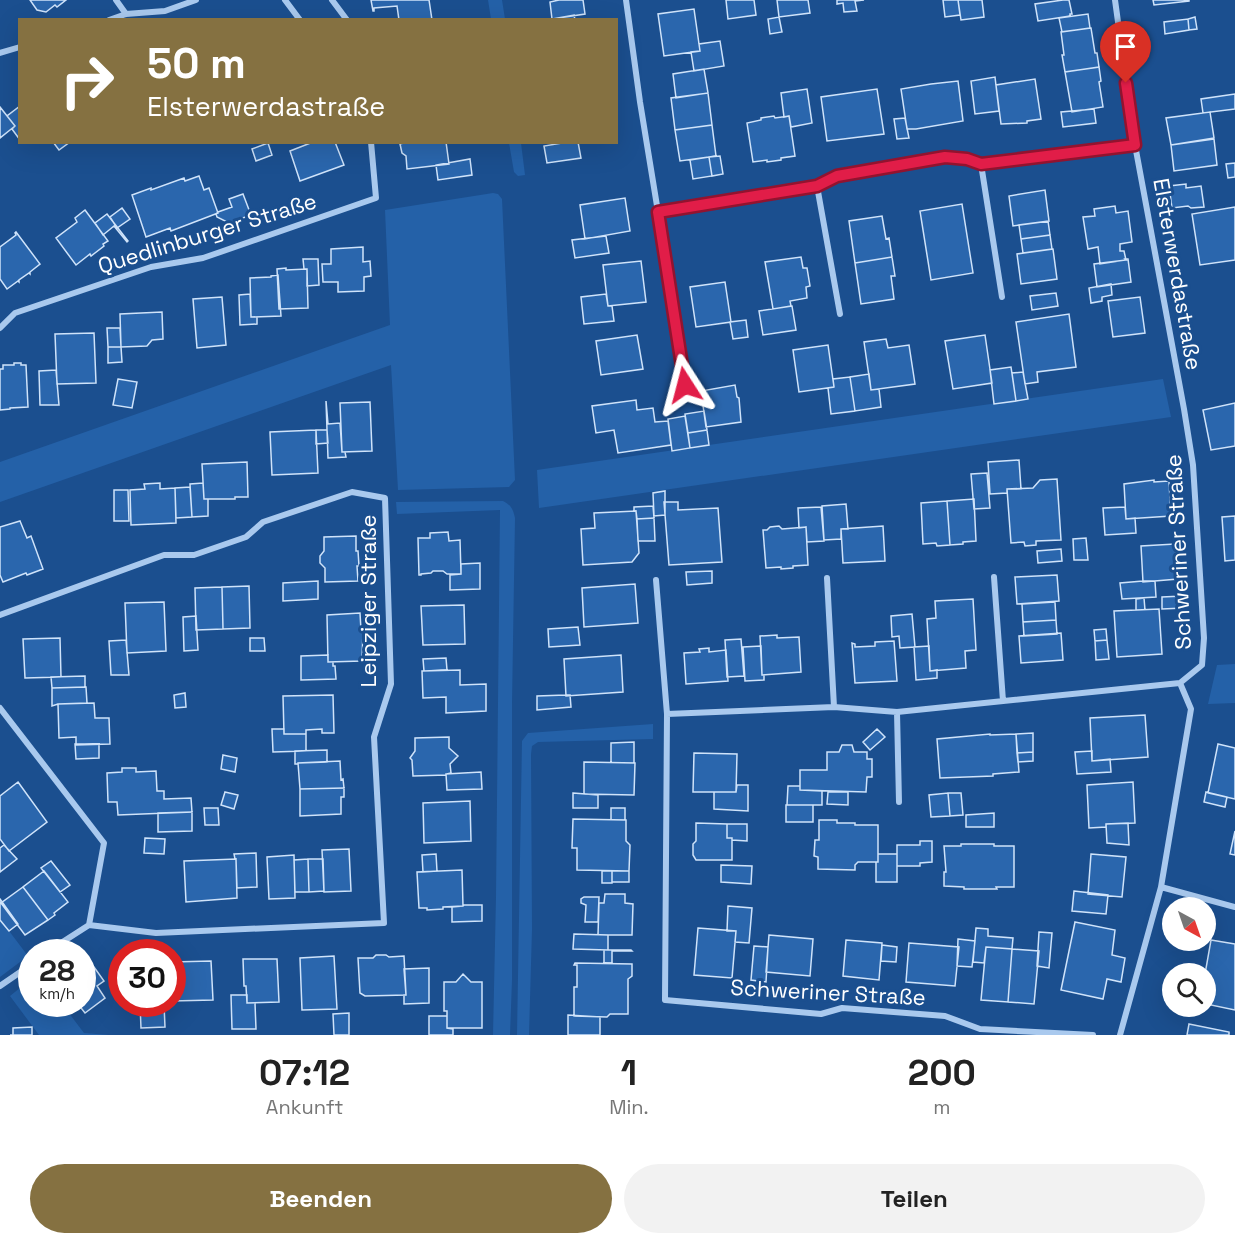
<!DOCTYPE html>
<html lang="de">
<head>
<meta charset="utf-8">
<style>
  :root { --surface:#fff; --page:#f2f2f2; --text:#222; --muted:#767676; --accent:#857141 }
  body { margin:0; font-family:"Space Grotesk",sans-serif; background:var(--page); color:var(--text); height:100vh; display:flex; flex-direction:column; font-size:22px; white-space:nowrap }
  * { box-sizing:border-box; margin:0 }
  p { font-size:20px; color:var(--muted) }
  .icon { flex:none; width:33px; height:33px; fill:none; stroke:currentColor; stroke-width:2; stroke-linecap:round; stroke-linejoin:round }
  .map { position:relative; height:1035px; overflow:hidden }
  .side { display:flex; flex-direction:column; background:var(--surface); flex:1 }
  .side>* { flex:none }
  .hud { position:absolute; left:18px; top:18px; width:600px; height:126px; border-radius:0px; box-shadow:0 6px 24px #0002; background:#857141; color:#fff; overflow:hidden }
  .needle { width:39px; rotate:140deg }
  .tools { position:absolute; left:1162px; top:897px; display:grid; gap:12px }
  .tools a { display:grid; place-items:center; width:54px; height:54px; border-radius:50%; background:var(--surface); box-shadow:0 6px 24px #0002; font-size:30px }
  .speed { position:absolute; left:18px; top:939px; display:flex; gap:12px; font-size:30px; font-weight:700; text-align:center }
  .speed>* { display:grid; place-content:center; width:78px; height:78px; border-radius:50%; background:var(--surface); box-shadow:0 6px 24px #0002; line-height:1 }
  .speed small { font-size:15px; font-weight:400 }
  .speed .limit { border:9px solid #d22; background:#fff; color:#111 }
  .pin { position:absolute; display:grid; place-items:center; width:51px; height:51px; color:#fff; margin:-62px -26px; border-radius:50% 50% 50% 0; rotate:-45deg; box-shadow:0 0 6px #0007 }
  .pin .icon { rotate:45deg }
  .me { position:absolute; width:66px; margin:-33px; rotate:351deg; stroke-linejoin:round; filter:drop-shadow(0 0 4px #0008) }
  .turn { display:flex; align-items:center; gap:21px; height:126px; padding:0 30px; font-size:27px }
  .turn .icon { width:78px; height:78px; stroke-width:2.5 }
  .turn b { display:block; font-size:42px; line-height:51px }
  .eta { display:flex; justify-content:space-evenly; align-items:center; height:102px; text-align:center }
  .eta b { font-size:36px; font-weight:600; line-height:42px }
  .cta { display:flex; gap:12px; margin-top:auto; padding:12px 30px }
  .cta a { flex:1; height:69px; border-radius:36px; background:var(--accent); color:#fff; font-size:24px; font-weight:600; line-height:69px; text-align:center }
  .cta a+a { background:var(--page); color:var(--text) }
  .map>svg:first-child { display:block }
</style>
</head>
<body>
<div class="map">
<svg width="1235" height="1035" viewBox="0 0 1235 1035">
  <rect width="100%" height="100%" fill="#1b4f8f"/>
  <path fill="#2461a8" d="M488,0H502L505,19H491Z
    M509,143H521L525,175L518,176L514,172Z
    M493,193L498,194L502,199L515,480L509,487L398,490L391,365L0,502V462L390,325L385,210Z
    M1163,379L1171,417L539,508L537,470Z
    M503,501C511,505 513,509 515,518L512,703V980L510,1035H493L496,897L500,510L397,514L396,502Z
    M1235,664V703L1208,704L1217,665Z
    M653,724V739L538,742L532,746L531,754L532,929L529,1035H517L522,741L528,733Z
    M0,919L28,956L0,977Z
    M31,979L32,1004H62L84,1033L109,1035H39L10,996Z"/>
  <path fill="#2a66ad" stroke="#cfe3fa" stroke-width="1.5" d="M30,0H66L57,7L55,5L46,12L37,10Z
    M371,0H429L432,20H399L397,6L374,8V11H373Z
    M559,0H583L585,14L552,19L550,2Z
    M726,0H754L756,15L728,19Z
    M777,0H808L810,13L779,17Z
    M837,0H864L855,1L857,11L844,12L843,3L837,4Z
    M943,0H958L960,15L945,17Z
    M958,0H982L984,17L961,20Z
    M1063,0H1069L1072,14H1070V16L1038,21L1035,4Z
    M1153,0H1189V1L1154,5Z
    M694,9L700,51L664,56L658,14Z
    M1088,14L1090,28L1062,32L1059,18Z
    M574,15L575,20H546L552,19Z
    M779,17L782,32L770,34L768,19Z
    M1195,17L1197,29L1189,30L1188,19Z
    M1188,19L1189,30L1165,34L1164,22Z
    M1091,28L1095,53H1097L1099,67L1065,72L1062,55H1064L1061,32Z
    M720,41L724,66L694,71L691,52L700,51L699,44Z
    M1099,67L1101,81L1099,82L1103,107L1072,112L1065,72Z
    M704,69L708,93L676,98L673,74Z
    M995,77L999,111L975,114L971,81Z
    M1035,79L1041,119L1027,121V123L1001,124L996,85Z
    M958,81L963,121L916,129H907L901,89L931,84Z
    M807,89L812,123L791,127L789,116L784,117L781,93Z
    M877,89L884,134L827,141L821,97Z
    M708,93L712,125L675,130L671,98Z
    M1235,94V109L1203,113L1201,99Z
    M20,106V140L12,129L15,126L7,116Z
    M0,107L15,126L0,138Z
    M1094,109L1096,123L1063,127L1061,112Z
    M1210,112L1214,138L1171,145L1166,118Z
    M774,116L775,118L789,116L795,156L781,158V160L767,162V160L753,162L747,123L761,120V118Z
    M905,118L909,138L897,139L894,119Z
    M712,125L716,156L680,161L675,130Z
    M1214,139L1217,165L1174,171L1171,145Z
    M53,142H70L59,150Z
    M313,142H335L344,165L300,181L290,151Z
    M407,142H446L449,164L407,169L406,156L402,153L400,144Z
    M568,142H578L581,158L547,163L544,146Z
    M268,143L272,155L256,161L252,149Z
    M720,156L723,174L712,176L709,157Z
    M709,157L712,176L693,179L690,160Z
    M470,159L472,175L438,180L436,165Z
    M1235,163V177L1228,178L1226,164Z
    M199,176L204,190L209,188L218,213L171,231L170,228L146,237L132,195L151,188V190L184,178L185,181Z
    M1186,184V188L1201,186L1204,207L1191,208L1188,206L1172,208L1169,186Z
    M1045,190L1049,221L1013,226L1009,196Z
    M243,194L251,215L229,223L217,217L216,214L218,212L232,207L229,199Z
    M625,198L630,231L585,239L580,205Z
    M962,204L973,273L931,280L920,211Z
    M1115,206L1116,213L1128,211L1132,242L1120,244V251H1124L1126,260L1100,264L1098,247L1088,249L1083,217L1095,216L1094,209Z
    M1235,207V260L1200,265L1192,214Z
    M122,208L130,219L117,228L110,217Z
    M85,210L108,241L103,244L104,246L91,256L90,254L76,265L56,238L77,222L75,218Z
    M107,214L128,241L127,242L114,226L103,235L95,223Z
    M882,216L886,239L889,238L892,257L855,263L849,221Z
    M1048,221L1050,235L1021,239L1019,225Z
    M16,232L40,264L30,272V274L29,273L19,280V282L18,281L7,289L0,279V247L16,235L15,233Z
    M1050,235L1052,249L1023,253L1021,239Z
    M606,236L609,253L575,258L572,240Z
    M363,247V262L370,261L371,276L364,277V291L338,292V282H323L322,264H331V249Z
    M1053,249L1057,279L1021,284L1017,254Z
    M801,257L803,268H807L810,286L806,287L807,298L790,301L791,306L773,309L765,262Z
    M892,257L895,276H891L894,299L861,304L855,263Z
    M303,259H318L319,285L307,286V269H304Z
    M1125,259H1128L1131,282L1097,287L1094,264L1126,260Z
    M641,261L646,302L608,306L603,265Z
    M286,268V270L307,269L308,308L279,309L277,269Z
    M278,275L281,316L251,317L250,278L271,277V276Z
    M725,282L731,322L696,327L690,287Z
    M1111,284L1112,295L1102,297V301L1091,303L1089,288Z
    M1056,293L1058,306L1032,310L1030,296Z
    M250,294L251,317H257V324L240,325L239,295Z
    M606,294L608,306H612L614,321L584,324L581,297Z
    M222,297L226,345L197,348L193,299Z
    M1140,297L1145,333L1113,337L1108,301Z
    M792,306L796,330L763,335L759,311Z
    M162,312L163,339L152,340L147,346L121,347L120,314Z
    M1069,314L1076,367L1037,372L1038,382L1025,384L1016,322Z
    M746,320L748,337L733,339L730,322Z
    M107,328H120L121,347H108Z
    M94,333L96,383L57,384L55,334Z
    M637,335L643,369L601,375L596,341Z
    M985,335L992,383L953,389L945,341Z
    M886,339L888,348L909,345L915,384L871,390L864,342Z
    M828,345L834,387L799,392L793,350Z
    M108,347H121L122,362L108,363Z
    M14,363H21V365H26L28,407L10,408V409L0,410V369H3V365H14Z
    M1011,367L1016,401L994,404L990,370Z
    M56,370L59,405H40L39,371Z
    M1023,372L1028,399L1016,401L1012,373Z
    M869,374L871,390L879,389L881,407L855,411L850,377Z
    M850,377L855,411L831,414L828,388L834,387L833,379Z
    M118,379L137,382L132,408L113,405Z
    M735,385L737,397L739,398L741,422L706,427L701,391Z
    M636,400L637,410L653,408L655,422L668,421L671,445L618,453L614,430L596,433L592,406Z
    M326,401L328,424L340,423L342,452H345L346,457L328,458Z
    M370,402L372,451L342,452L340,403Z
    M1235,403V446L1211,450L1203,410Z
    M704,411L707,430L688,433L685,414Z
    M685,416L690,448L672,451L668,419Z
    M316,430H327L328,443L316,444Z
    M316,430L318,473L272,475L270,432Z
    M707,430L709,445L690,448L688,433Z
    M1019,460L1021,489H1007V493L990,494L988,462Z
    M247,462L248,497H235V499H204L202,464Z
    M987,473L990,508L974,509L971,474Z
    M1057,479L1061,540L1036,541V545L1025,546L1024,542L1011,543L1007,489L1033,488L1040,480Z
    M1154,480V482L1169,481L1171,516L1126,519L1124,484Z
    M160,483V489L175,488L176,523L131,525L130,490L145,489L144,484Z
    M203,483L204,499H208V516L192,517L190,484Z
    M190,487L192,517L176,518L175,488Z
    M114,490H128L129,521H114Z
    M665,491V515L654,516L653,493Z
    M974,499L976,541L963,542V544L950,545L947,501Z
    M947,501L950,545L937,546L936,543L923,544L921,503Z
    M664,502H678V510L718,508L722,562L669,565Z
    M846,504L848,529H841V539L824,540L822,506Z
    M653,506L654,518L637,519L636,511H634V507Z
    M821,507L824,541L807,542L806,527L799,528L798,508Z
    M1125,507L1126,519L1135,518L1136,533L1105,535L1103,508Z
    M636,511L639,553L632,562L583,565L581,529L595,528L594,513Z
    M1235,516V560L1225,561L1222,517Z
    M654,518L655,541H638L637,519Z
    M20,521L27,538L31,536L43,569L27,575L26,573L3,582L0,575V527Z
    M779,526L782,529L806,527L808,565L793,566V568L781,569V567L766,568L763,530H767L770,527Z
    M883,526L885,561L843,563L841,529Z
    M448,532L449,541L460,540L461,574H447L443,571H433L431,573L421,574V575H419L418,538H430V533Z
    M356,536V551H358L359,566H357L358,581L325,582V568L320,563V556L324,551V537Z
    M1086,538L1088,560H1074L1073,539Z
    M1175,544L1178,579L1143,582L1141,546Z
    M1061,549L1062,561L1038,563L1037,551Z
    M480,563V589L450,590V575L461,574V564Z
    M712,571V583L687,585L686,572Z
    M1057,575L1059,601L1017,604L1015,577Z
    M318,581V599L283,601V583Z
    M1143,581H1155L1156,597L1122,599L1120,583Z
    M635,584L638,623L584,627L582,588Z
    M249,586L250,628L223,629L222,587Z
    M222,587L223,629L196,630L195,588Z
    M1183,596L1184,608L1162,609V597Z
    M1144,598L1145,610H1136V599Z
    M973,599L976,650L965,651L966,668L930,671L927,619L936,618L935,601Z
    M164,602L166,651L127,653L125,603Z
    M1055,602L1056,620L1023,622L1022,604Z
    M464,605L465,644L423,645L421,606Z
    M1159,609L1162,654L1117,657L1114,611Z
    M360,613L361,630H363L362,661L328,662L327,615Z
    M912,614L915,647L900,648L899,636L892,637L891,616Z
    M196,616L198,650L184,651L183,617Z
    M1056,620L1057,634L1024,636L1023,622Z
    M578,627L580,645L549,647L548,629Z
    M1106,629L1107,640L1095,641L1094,630Z
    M1061,633L1063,660L1021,663L1019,636Z
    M777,635V638L799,637L801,672L762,675L760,636Z
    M60,638L61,677L25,678L23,639Z
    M250,638H264L265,651H250Z
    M741,639L744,676L727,677L725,640Z
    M126,640L129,675H111L109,641Z
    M1107,640L1109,659L1096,660L1095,641Z
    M894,641L897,681L855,683L852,643L855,644V647L875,646V642Z
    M761,646L762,675H764V680L745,681L743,647Z
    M929,646L930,671L937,670V678L916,680L914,647Z
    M709,648V652L726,650L728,681L686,684L684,653L700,652L699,649Z
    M328,655V662H333V666H335L336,679L301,680V656Z
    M621,655L623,692L566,696L564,659Z
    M446,658L447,670L424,671L423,659Z
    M460,670V685L486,684V711L446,713V697L423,698L422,671Z
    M85,676V687L52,688L51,677Z
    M86,687L87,703L58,704L52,706V688Z
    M185,693L186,707L175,708L174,695Z
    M333,695L334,733H322V729L306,730V734H284L283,696Z
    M566,695H570L571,707L537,710V696Z
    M94,703L95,718H109L110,744L76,745V737L59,738L58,704Z
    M1145,715L1148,757L1092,761L1090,718Z
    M272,729H284V734H306V751L273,752Z
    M877,729L885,737L870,750L863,742Z
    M1033,733V752L1017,753L1016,734Z
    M990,734V735L1016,734L1019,772L993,774V776L940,778L937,739Z
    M449,737V748L458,756L450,764L451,773L446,774V775L413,776L412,760L410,758L415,751V738Z
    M634,742V763H611V743Z
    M75,744H99V758L76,759Z
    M1218,744L1235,748V799L1208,793Z
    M842,745H852L854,752H867V759H872V777H867L866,792L800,790V770H827V752H839Z
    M327,750V762L298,763V764H295V751Z
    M1092,751V761L1110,759L1111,772L1077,774L1075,752Z
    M1033,752V761L1018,762L1017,753Z
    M694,753L737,754L736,792H693Z
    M223,755L237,758L235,772L221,769Z
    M340,761L341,780L343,779L344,788L300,789L298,763Z
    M584,762L635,763L634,795L584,794Z
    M122,768H136V772L156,771L157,791H164V799L191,798L192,812L118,815L117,802H108L107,773L122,772Z
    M481,772L482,789L447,790L446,774Z
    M18,782L47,822L9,851L0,839V796Z
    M1133,782L1135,823L1106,824V827L1089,828L1087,785Z
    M737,785H748V811L714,809V792H736Z
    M788,786H800V790L822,791V805H787Z
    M344,788V797H341V814L300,816V789Z
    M225,792L238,795L234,809L221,805Z
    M828,792H848V805L827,804Z
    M1206,792L1227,797L1225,807L1204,802Z
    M573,793L598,795V808H573Z
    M948,793L950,816L931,817L929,795Z
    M948,793H961L963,815L950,816Z
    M470,801L471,841L424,843L423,803Z
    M786,805H813V822H786Z
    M204,808H218L219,825H205Z
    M611,808H625V820H611Z
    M192,812V831L158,832V813Z
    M994,813V827H966V815Z
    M573,819L626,820V841L630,845L629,871L577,870V848H572Z
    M819,820H837V823H855V825H878V862H858L855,865V870L818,869V857L814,856L815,840H819Z
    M696,823L727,824V838H732V860H696L693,855V844L696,841Z
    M1128,823L1129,845L1107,843L1106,824Z
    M727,824H747V841L732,840V838H727Z
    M1235,831V855L1230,854Z
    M145,838L165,839L164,854L144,853Z
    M920,841H932V862L920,863V866H897V845H920Z
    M961,844H994V846H1014V887H996L997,889H964V887L944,886V872H946L944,846H961Z
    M4,845L17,859L0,872V848Z
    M349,849L351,891L324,892L322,850Z
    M256,853L257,887L237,888L236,859H235L234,854Z
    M436,854L437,871L423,872L422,855Z
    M878,854H897V882H876V862H878Z
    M1091,854L1126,857L1122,897L1088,894Z
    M294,855L295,898L269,899L267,857Z
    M236,859L237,898L186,902L184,861Z
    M308,859H323L324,891L309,892Z
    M308,859L309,892H295L294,860Z
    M51,861L70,885L60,892L41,868Z
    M721,865L752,866L751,884L721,882Z
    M462,870L463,906L443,907V909L427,910V908H419L417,872Z
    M44,871L68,902L54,913L55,915L48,920L23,887Z
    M602,871H612V883H602Z
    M612,871H629V882H612Z
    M23,887L48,920L25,935L1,903Z
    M1074,891L1108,895L1106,914L1072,911Z
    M605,894H625V903L633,904L632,935H598L599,903H604Z
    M584,897H599L598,922H585L586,905L581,903V899Z
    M0,899L18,924L9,931L0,920Z
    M464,905H482V921L452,922V907L463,906Z
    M728,906L752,908L749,943L735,942L736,931H727Z
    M1075,922L1115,930L1112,955L1125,958L1121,982L1107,979L1103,999L1061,990Z
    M698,928L736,931L732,978L694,975Z
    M976,928L988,929V936L1013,938L1012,949L986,947L984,963L973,962Z
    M1039,932L1052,933L1049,968L1037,966Z
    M574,934L608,935V950L573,949Z
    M769,935L813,939L810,976L766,972Z
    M958,939L975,941L972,967L957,966Z
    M846,940L882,943L879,980L843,976Z
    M1211,940L1235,944V1010L1206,1004L1205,974Z
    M909,943L959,947L955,986L906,982Z
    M882,945L897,947L896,962L881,961Z
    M754,946L768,947L766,982L751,980Z
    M986,947L1012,949L1008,1002L981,1000Z
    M1012,949L1039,951L1034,1004L1008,1002Z
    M604,950H631L632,951H612V963H604Z
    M376,955H386L389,957L404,956L406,995L365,996L360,993L358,958H373Z
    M334,956L337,1009L302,1010L300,958Z
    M243,959H277L279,1002L247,1003L246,986H244Z
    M89,960L104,981L97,986L105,998L85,1013L78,1004H82V965Z
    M211,961L213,1000L172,1001V962Z
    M575,963L632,964V976L628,979V1014H610L607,1017L574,1016V987H577V965H574Z
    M429,968V1003L404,1004V995H406L404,969Z
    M463,974L471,982H482V1028H447V1011H444V982H456Z
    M231,995H247V1003H255L256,1029H232Z
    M140,1004H164L165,1027L141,1028Z
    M349,1013V1035H334L333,1014Z
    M568,1015L600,1017V1035H568Z
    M429,1016H447V1028L453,1029V1035H429Z
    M1189,1024L1229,1032V1035H1187Z
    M32,1027V1035H10H13V1028Z"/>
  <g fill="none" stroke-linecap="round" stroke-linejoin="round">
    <path stroke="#a9c9ee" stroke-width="6" d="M116,0L126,14
      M285,0L300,20
      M332,0L347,20
      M626,0L640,102L658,212L817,186L837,176L945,157L967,159L981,164L1135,145
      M1115,0L1135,145L1184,409L1193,465L1204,638L1202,665L1180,683
      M109,20L126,14L165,11L196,0
      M0,53L20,47
      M981,164L1002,297
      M817,186L840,314
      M658,212L685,385
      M0,328L15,313L151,267L203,258L376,198L371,142
      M994,577L1003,701
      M827,578L834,707
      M656,580L667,714L665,1000L821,1014L842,1008L945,1016L980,1029L1093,1035
      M0,615L164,555H194L246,537L263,522L352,492L385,498L391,684L374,737L384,923L156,933L89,925L47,952
      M0,708L104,843L89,925
      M897,712L899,802
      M667,714L834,707L897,712L1180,683L1191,709L1161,887L1120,1035
      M1161,887L1235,907
      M0,986L32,964"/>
  </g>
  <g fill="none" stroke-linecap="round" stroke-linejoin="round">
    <g stroke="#92132f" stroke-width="15">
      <path id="route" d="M685,385L658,212L817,186L837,176L945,157L967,159L981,164L1135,145L1126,83"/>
    </g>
    <use href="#route" stroke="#e11d48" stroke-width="10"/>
  </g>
  <g text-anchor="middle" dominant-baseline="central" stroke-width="6" stroke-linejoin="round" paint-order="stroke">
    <g font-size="22" fill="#fff" stroke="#1b4f8f">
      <text transform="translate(207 233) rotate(-17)">Quedlinburger Straße</text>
      <text transform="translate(1178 274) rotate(80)">Elsterwerdastraße</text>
      <text transform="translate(1178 552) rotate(-93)">Schweriner Straße</text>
      <text transform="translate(368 601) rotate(-90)">Leipziger Straße</text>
      <text transform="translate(828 992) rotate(3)">Schweriner Straße</text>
    </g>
  </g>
</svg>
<div class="tools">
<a><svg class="needle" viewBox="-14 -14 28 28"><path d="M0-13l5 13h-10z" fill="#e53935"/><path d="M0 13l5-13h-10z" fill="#767676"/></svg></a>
<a><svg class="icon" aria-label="search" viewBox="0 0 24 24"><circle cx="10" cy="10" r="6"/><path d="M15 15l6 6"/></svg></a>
</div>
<div class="speed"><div>28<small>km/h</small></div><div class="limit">30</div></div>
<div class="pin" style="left:1126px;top:83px;background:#d93025"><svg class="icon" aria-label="arrive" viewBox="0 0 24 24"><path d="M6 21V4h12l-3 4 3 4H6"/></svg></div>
<svg class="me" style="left:685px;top:385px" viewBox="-20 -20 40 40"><path d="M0-17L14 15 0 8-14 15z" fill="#e11d48" stroke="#fff" stroke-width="4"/></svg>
<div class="hud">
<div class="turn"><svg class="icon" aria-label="right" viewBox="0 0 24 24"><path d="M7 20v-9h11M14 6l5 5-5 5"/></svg><div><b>50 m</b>Elsterwerdastraße</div></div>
</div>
</div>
<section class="side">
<div class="eta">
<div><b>07:12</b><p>Ankunft</p></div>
<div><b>1</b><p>Min.</p></div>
<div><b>200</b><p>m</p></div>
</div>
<div class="cta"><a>Beenden</a><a>Teilen</a></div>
</section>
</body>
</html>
